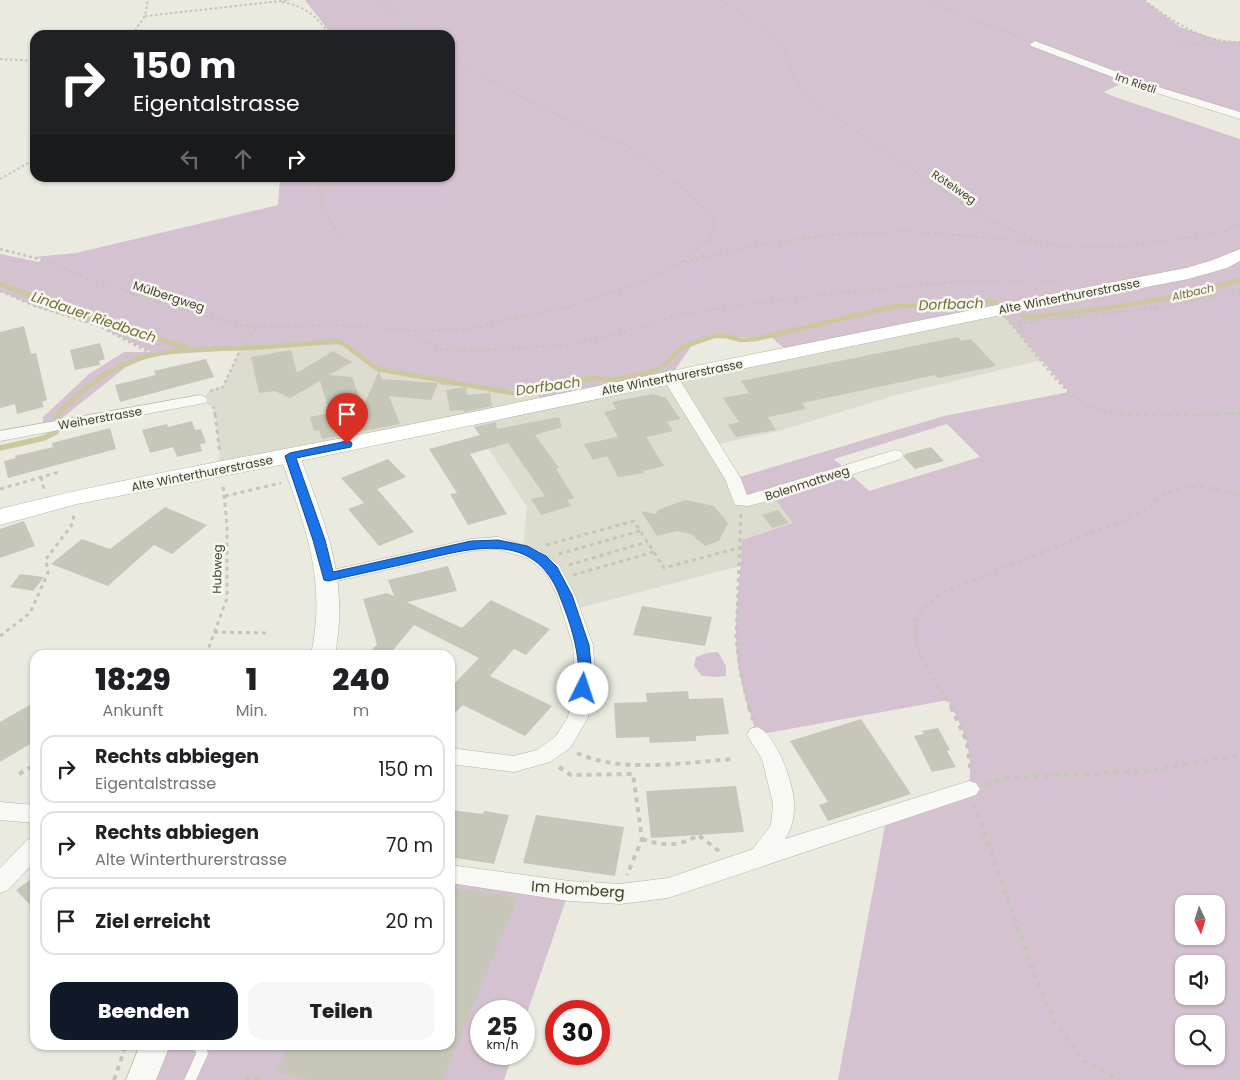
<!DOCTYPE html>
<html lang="de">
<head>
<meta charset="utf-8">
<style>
  :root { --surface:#fff; --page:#f6f6f6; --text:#202124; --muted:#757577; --line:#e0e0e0; --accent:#111827 }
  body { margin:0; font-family:Poppins,sans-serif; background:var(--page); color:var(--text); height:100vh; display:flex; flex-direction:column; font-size:19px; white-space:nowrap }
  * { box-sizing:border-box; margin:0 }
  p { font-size:16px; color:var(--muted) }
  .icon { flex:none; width:28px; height:28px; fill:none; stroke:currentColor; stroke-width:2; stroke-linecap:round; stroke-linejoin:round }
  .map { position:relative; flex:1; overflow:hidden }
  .panel { position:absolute; left:30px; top:650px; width:425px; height:400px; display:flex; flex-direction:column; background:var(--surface); border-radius:15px; box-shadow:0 1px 4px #0004 }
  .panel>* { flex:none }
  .banner { position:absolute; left:30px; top:30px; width:425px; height:152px; border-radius:15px; box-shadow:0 1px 4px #0004; background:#202124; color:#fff; overflow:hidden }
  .needle { width:32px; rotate:176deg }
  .buttons { position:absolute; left:1175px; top:895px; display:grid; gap:10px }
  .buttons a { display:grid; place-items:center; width:50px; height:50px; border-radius:10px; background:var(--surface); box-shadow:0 1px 4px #0004; font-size:25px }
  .speed { position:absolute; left:470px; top:1000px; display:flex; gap:10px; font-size:25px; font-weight:700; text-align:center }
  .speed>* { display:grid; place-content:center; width:65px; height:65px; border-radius:50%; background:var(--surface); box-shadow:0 1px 4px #0004; line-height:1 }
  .speed small { font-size:12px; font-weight:400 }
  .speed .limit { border:8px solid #d22; background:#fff; color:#111 }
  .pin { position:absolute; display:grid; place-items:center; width:42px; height:42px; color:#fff; margin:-51px -21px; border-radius:50% 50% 50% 0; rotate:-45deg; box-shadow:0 0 5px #0007 }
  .pin .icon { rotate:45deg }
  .me { position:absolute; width:55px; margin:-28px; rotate:4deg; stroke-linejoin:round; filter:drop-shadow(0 0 4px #0008) }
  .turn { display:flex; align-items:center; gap:18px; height:105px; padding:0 20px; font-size:22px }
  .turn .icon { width:65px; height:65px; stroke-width:2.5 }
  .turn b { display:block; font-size:35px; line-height:42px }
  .lanes { display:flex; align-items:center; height:48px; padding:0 20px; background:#0003; justify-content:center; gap:25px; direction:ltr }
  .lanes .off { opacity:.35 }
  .eta { display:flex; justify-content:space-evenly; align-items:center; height:85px; text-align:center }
  .eta b { font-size:30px; font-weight:800; line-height:35px }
  .action { display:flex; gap:10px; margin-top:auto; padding:10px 20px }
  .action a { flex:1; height:58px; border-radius:15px; background:var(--accent); color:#fff; font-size:20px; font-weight:800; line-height:58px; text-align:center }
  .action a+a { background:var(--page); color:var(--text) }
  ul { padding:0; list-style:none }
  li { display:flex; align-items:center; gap:15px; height:68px; margin:0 10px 8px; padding:0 10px; border:2px solid var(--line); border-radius:15px }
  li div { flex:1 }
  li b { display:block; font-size:19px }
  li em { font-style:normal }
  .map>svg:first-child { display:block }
</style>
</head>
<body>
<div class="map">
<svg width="1240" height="1080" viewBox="0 0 1240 1080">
  <rect width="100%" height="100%" fill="#eaeae1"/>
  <path fill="#dcdccf" d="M996,310L1011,324L1042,360L896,395L779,431L714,445L733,479L772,495L794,524L742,540L740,566L571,610L558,579L523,549L527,507L469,419L218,462L220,455L214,408L200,400L212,389L223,387L240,350L344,344L377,369L432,378L441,385L534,392L546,403Z"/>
  <path fill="#d4c2d1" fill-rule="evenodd" d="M305,0H1144L1180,27L1221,41L1240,42V113L1130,79L1104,92L1115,97L1240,139V1080H838L887,815L969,789C973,749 966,735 948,700L757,735C749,709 740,683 737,656C733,617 741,578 742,540L793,523L772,495L741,501L733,479L944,416L1069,392L1011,324L996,310L790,353L771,337H722L694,342L670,377L546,403L534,392L441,385L432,378L377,369L344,344L154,355L126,367L62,418L61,421L43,424V417L89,374L124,352H151L99,326L35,306L0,291V254L39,262L43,259L34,257L76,253L278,205L280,178H450V35H332ZM947,424L980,457L869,491L834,459ZM1184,904H1216V936H1184ZM1184,964H1216V996H1184ZM1184,1024H1216V1056H1184Z
    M718,652L726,666V676L717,677L702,676L694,666L696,657L707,653Z
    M450,874L569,891L524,1022V1011H481V1054H513L504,1080H141L155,1045H450Z"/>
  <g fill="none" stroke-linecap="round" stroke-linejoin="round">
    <path stroke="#cbc89b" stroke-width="4.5" d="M0,284L118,327L185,347
      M1023,316L1031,317C1102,309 1172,301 1240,280
      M58,415L59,412C80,393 101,374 127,363C166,347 207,350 248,348C277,347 307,343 336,341L344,344L377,369L512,393L549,388L571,381L592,378L615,380L647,373L662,367L682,347L714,336H726L741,340L756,339L896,306L934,305L962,301H990L997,303"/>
    <path stroke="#cbc89b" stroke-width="5.5" d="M57,419L59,414
      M0,448L44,438L56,432"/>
  </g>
  <path fill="#c6c7b8" d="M24,326L31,354L36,353L47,400L42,402L44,407L17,414L15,404L0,408V332Z
    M958,337L961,341L971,339L996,366L938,378L935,375L802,403L806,409L768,417L776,430L736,437L728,425L739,422L723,398L749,393L741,381Z
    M100,343L105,359L99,361L100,365L75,370L70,350Z
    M291,350L297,373L333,351L352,362L329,375L352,377L363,407L379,371L382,379L438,383L431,400L389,396L400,424L322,439L319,430L314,431L310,417L330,413L320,381L290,398L275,391L259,393L251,357Z
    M206,359L214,377L120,402L115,385L156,375L154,371Z
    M466,387L467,395L490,393L492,406L464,412L463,410L450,411L446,390Z
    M652,394L666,398L680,419L667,422L673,431L646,437L664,466L643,471L644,473L618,477L607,456L593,460L584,444L618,437L604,412L616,409L612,402Z
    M559,417L562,427L535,435L559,468L556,469L574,498L567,500L571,506L541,515L531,499L545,496L508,443L470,454L507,514L468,525L450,494L457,493L429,449L480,435L474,427L496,422L497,429Z
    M192,421L195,430L201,429L206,443L200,444L202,451L177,457L173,447L150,453L142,430L167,424L168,427Z
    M110,428L116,449L8,478L4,461L16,458L15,456L53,447L52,443Z
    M931,447L944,461L915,469L904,457L905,454Z
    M388,459L406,477L377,489L414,532L379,546L348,509L364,503L341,478Z
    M685,500L714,506L728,523L719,541L705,546L691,534L677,531L657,536L641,511L656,514L658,510Z
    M165,507L207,525L172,554L154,545L108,586L51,564L82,539L110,549Z
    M778,510L789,523L772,528L762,515Z
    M24,521L35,546L0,558V529Z
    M448,566L457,591L407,602L462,628L491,600L550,629L526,655L514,649L490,676L552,706L525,736L463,705L450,718V688L479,658L414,625L389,655H368L377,644L363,599L387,593L394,596L388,580Z
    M20,574L44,577L33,591L10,587Z
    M642,606L712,617L705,646L633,635Z
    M688,691L689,699L723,698L729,734L696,736V741L650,743L649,737L616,738L614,703L647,702L646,693Z
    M35,702V741L0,762V722Z
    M861,719L911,794L828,821L819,805L828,802L790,741Z
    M938,728L950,750L947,751L956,767L932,772L914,736L924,734L922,731Z
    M736,786L744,832L651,838L646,791Z
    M450,810L483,814L484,811L509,815L494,864L450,857Z
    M536,815L624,827L615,876L523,863Z
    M35,876V910L16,890Z
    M450,888L518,897L443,1080H311L277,1072L290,1045H450Z"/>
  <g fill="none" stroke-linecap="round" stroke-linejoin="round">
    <g stroke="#b4b4a6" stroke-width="1">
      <path id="service" d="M194,1045H206L208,1054L196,1080H184L196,1054Z"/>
    </g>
    <g stroke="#b4b4a6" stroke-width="1">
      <path id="minor" d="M1035,41L1152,85L1240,112V119L1144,89L1031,46L1030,44Z
        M670,372L675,374L678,377L741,479L747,495L895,450L901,451L903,455L901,459L768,501L748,506L735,505L725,479L662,377L665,374Z
        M200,395L205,397L208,400L205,403L0,441V431Z
        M498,537L539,550L559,565L575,595L593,645L595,675L588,718L570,748L550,762L514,772L450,764V748L514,756L537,750L556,736L568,717L575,675L573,645L557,595L546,573L527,558L497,549L471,551L328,583L322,581L319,577L322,573L328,571L471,539Z
        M757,727C776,733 795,786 794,806C794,818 792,829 785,839L969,781L976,783L980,789L976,795L668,898L620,904L569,901L450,883V865L569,881L620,884L668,878L753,849L771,825L773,804L762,759L747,735L750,729Z
        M0,802L35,805V823L0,820Z
        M35,837V861L8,890L0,893V868L27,840Z"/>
    </g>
    <g stroke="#b4b4a6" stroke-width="1">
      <path id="tertiary" d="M290,450L297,452L300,456C326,527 349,578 335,655H311C327,578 305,527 280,456L283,452Z
        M140,1045H170L156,1080H126Z"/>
    </g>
    <g stroke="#b4b4a6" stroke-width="1">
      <path id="secondary" d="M1240,249V261L1227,268L1188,279L996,316L290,463L77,504L0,525V509C139,474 282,451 423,422C677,370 931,317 1186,268L1213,260Z"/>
    </g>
    <path stroke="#c5c5bb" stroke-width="2" stroke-dasharray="2.5 2.5" stroke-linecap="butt" d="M380,0L416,35
      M722,0L780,41L802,94L932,183
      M925,0L1024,39
      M1144,0C1174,22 1202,42 1240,42
      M282,2C307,7 315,15 330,35
      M145,16L290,0
      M132,35L145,16L148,0
      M1178,45L1225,43
      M0,59L35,61
      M450,59L582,128L628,146L676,183
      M0,179L35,159
      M319,183V178"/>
    <path stroke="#c5c5bb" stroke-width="2.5" stroke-dasharray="3 3" stroke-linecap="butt" d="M319,182L323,209L340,236
      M675,182L713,216L714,234L681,263
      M930,182L980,216L1040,242L1069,248L1130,246L1223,232L1240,224
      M0,249L50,262L93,281L233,324L258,327L338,325L420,331L467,329L572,306L632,286L680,263L764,244L832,235L907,231L1040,242
      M0,291L35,306L99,326L154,355
      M1009,322C1034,348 1061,397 1096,409C1108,413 1122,414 1134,415
      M1012,324L1164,307L1240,290
      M409,331L419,340L441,349L468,351L567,345L612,336L680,314L818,295L963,281L1038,280L1054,281L1060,284
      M210,391L223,387L240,350L257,328
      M212,407L214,408L215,415
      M1195,415L1240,413"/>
    <path stroke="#c5c5bb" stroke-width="3" stroke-dasharray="4 4" stroke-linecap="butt" d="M215,414L220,454
      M1120,414L1159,416L1225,414
      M41,477L44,489
      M0,489L59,472
      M225,496L281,483
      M741,514L736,638L740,672L749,708
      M546,545L634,521L664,568L742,547
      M559,554L640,531
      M569,565L647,542
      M573,575L654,552
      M214,632L266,633
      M0,636L30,613L48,573L46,559L71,526L75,512
      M206,655L227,598V526L223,485
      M952,708C938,685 903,641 920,612C926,604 936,598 944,592L1143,512C1152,505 1161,495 1171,491C1192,483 1220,488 1240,496"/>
    <path stroke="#c5c5bb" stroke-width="4" stroke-dasharray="5 5" stroke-linecap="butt" d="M749,707L753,720
      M951,707L967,742L971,773
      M577,753C622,774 687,762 735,759
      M559,767L571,775L633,774L642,839L627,875
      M19,774L33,766L35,762
      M985,785L1007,778L1146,771L1240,755
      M974,804L1035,976L1055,1022L1084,1061L1120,1080
      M642,839C661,846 681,847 698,835L719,851
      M114,1080L126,1045
      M246,1080L249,1076L266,1080"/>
    <use href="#service" fill="#f8f8f4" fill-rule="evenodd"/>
    <use href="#minor" fill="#f8f8f4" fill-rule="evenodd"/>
    <use href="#tertiary" fill="#f8f8f4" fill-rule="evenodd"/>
    <use href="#secondary" fill="#fff" fill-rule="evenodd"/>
  </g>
  <path fill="#1a73e8" stroke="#114b97" d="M347,441L351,442L352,444L351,447L296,458L325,540L333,572L471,541L498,540L527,546L546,556L557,567L572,595L589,645L592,674L587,692H578C575,686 579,678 579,670C577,644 570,622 560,597C535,529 472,548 417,561C388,568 358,574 328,581L324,580L313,540L285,456L290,453Z"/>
  <g text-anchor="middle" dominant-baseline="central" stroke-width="5" stroke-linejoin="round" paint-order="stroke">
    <g font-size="11" fill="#414229" stroke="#f7f7f1">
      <text transform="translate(1136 83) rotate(19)">Im Rietli</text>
      <text transform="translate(954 187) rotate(34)">Rötelweg</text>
    </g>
    <g font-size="11" font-style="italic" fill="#727030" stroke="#f7f7f1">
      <text transform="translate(1193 292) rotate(-13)">Altbach</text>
    </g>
    <g font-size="12" fill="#414229" stroke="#f7f7f1">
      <text transform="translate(169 296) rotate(18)">Mülbergweg</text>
      <text transform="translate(1069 296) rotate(-11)">Alte Winterthurerstrasse</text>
      <text transform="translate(672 377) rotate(-11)">Alte Winterthurerstrasse</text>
      <text transform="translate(100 418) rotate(-10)">Weiherstrasse</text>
      <text transform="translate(202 473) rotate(-11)">Alte Winterthurerstrasse</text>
      <text transform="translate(807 483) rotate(-18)">Bolenmattweg</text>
      <text transform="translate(217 569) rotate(-89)">Hubweg</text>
    </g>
    <g font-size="14" font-style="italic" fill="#727030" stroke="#f7f7f1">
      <text transform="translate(951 304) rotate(-2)">Dorfbach</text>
      <text transform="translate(94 317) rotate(19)">Lindauer Riedbach</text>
      <text transform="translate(548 386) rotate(-8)">Dorfbach</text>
    </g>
    <g font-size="15" fill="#414229" stroke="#f7f7f1">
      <text transform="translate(578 889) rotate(4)">Im Homberg</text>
    </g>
  </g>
</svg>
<div class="buttons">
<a><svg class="needle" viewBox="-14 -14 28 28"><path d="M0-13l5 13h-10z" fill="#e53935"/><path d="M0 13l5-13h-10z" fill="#757577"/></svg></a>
<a><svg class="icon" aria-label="sound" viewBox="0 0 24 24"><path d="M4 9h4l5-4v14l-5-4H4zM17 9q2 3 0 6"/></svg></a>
<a><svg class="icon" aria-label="search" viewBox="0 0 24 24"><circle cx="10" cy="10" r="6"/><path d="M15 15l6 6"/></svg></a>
</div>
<div class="speed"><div>25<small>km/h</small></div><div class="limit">30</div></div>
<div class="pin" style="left:347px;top:444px;background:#d93025"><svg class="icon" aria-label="arrive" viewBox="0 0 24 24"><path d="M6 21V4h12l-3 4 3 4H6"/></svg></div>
<svg class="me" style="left:583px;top:689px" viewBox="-20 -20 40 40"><circle r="19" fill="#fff"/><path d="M0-13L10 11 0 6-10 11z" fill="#1a73e8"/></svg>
<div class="banner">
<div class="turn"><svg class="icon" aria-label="right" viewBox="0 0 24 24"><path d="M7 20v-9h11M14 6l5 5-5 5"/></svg><div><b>150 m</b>Eigentalstrasse</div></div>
<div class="lanes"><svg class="icon off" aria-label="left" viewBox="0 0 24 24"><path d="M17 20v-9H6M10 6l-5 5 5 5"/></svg><svg class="icon off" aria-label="ahead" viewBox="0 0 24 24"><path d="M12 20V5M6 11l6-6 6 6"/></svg><svg class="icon" aria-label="right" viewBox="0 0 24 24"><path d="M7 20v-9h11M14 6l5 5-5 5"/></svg></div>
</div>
<section class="panel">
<div class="eta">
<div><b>18:29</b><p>Ankunft</p></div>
<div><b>1</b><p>Min.</p></div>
<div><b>240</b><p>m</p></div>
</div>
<ul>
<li><svg class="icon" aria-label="right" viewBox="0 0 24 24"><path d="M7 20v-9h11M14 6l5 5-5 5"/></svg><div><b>Rechts abbiegen</b><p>Eigentalstrasse</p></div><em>150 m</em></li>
<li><svg class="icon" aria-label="right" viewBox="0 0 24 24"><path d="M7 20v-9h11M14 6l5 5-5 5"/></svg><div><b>Rechts abbiegen</b><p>Alte Winterthurerstrasse</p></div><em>70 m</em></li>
<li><svg class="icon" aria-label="arrive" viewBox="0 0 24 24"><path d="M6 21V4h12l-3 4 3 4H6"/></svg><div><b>Ziel erreicht</b></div><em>20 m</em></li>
</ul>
<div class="action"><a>Beenden</a><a>Teilen</a></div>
</section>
</div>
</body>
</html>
